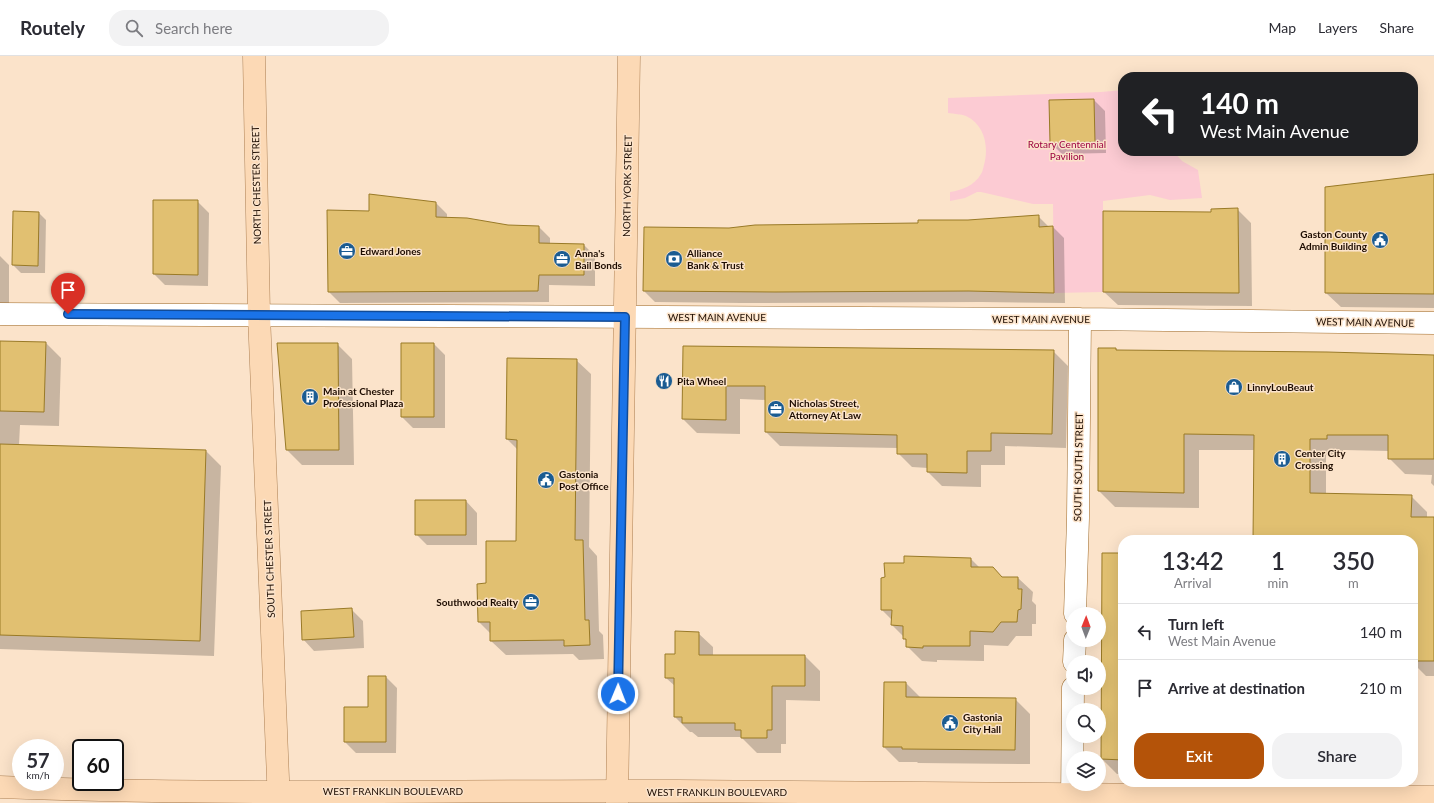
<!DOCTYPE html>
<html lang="en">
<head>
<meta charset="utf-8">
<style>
  :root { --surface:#fff; --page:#f2f2f3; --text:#2b2b33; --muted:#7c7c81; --line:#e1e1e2; --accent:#b45309 }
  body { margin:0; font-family:Lato,sans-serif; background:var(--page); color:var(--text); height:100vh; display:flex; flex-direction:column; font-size:15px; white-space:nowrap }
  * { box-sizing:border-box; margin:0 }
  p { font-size:13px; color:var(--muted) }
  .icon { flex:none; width:22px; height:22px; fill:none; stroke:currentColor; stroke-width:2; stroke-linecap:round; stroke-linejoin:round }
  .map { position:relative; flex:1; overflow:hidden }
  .drawer { position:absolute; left:1118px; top:479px; width:300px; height:252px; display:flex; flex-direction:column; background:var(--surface); border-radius:16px; box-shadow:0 4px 16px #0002 }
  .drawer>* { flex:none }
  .hud { position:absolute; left:1118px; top:16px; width:300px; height:84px; border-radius:16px; box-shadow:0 4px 16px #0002; background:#202124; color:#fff; overflow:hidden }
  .needle { width:26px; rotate:1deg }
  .buttons { position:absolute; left:1066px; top:551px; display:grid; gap:8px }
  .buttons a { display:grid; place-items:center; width:40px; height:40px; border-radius:50%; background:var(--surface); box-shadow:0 4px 16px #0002; font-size:20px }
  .speed { position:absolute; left:12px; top:683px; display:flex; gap:8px; font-size:20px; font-weight:700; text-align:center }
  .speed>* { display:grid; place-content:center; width:52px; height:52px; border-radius:50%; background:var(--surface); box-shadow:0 4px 16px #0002; line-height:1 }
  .speed small { font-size:10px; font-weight:400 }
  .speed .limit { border:2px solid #111; border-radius:6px; background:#fff; color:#111 }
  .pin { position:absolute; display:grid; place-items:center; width:34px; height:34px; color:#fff; margin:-41px -17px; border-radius:50% 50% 50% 0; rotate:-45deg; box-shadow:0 0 4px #0007 }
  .pin .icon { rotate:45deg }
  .me { position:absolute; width:44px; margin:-22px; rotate:1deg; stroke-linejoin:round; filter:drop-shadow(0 0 3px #0008) }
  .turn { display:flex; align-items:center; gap:14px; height:84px; padding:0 16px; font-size:18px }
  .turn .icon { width:52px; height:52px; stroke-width:2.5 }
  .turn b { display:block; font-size:28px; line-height:34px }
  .eta { display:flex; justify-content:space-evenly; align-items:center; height:68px; text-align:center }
  .eta b { font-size:24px; font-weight:600; line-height:28px }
  .action { display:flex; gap:8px; margin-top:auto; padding:8px 16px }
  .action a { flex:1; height:46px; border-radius:16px; background:var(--accent); color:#fff; font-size:16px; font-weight:600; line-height:46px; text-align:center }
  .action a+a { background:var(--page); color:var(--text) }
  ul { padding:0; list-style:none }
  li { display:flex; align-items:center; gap:12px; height:56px; padding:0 16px; border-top:1px solid var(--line) }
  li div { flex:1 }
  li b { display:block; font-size:15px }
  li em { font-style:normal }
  header { display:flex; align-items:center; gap:24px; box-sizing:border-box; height:56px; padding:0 20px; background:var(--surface); border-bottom:1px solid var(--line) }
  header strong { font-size:19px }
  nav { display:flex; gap:22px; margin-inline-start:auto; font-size:14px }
  .search { width:280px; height:36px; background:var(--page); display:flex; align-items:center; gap:10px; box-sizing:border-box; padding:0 14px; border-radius:16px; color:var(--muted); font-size:15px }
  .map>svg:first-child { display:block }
</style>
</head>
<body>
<header>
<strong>Routely</strong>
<div class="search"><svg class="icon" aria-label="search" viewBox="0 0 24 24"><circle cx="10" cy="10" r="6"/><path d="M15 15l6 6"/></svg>Search here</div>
<nav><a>Map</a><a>Layers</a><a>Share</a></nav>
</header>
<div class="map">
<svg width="1434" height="747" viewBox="0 0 1434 747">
  <rect width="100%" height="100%" fill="#fbe3ca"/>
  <path fill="#fccbd3" d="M1123,34V95H1173L1182,105L1198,114L1202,142L1170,144L1150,139L1103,145V236L1054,237L1053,148H1033L981,136H977L965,142L950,145V136C962,134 974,130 981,118C983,115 983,112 984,109C989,91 985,69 966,60C961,58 954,58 948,57V42L1101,36Z"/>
  <path fill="#0003" d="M1094,44L1105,55L1106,97L1062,98L1051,87Z
    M1434,119V252L1341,251L1326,237Z
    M154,145H197L209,157L208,230L165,229L154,218Z
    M436,147L447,158V162L508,170L539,171L550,182V188L584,189L595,200V230L549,229V246L340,247L329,236L370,156Z
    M1237,153L1251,167L1252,250L1118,249L1104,236L1212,157Z
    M39,157L46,164L45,217H21L13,209Z
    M1038,160L1049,171H1053L1064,182L1065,247L981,246L741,247L655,246L644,235L729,173L919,168Z
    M0,200L9,209V247L0,248Z
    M0,286L46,287L61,302L59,370L20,369L19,389L206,395L221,410L214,600L0,593Z
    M337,288L352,303L354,409H302L287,394Z
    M434,288L445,299V372H413L402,361Z
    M684,291L1053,295L1068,310L1066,392L1005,390V409H981V431L942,430L928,416V412L912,411L898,397V392L780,390L766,376V344L740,343V378L697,377L683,363Z
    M1116,293L1119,295L1434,299V430L1431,427L1432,419L1405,418L1389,402V395L1343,394V399H1326V439L1411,440L1427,456V462H1434V620H1426L1413,607V484H1254L1255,394H1199V452L1115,451L1099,435Z
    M576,304L591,318L589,491L597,500L599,575L603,579L604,603L579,604L573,598L506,599L491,585V578L479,566L487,528L517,486L518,394L507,383Z
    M466,445L477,457V489H427L416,478Z
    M1103,498H1123V718H1117L1102,703Z
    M971,503L980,512L1002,522H1018L1033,536L1032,545L1036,549V568H1032V580H1016L1008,590L984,589V605L937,604V606L922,605L907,590V586L904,581L892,569V564L882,554L886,521L905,508Z
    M352,554L363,565L364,592L314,595L303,583Z
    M698,577L713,591V600H805L820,615V645L786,644V688H781V697H757L741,681H698L692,676H690L675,661V630L666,622L676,599Z
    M386,621L397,632L396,697H356L345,686L369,652Z
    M906,627L921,642L1015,643L1030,658V708L918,707L917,706H899L884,691Z"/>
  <path fill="#e1c071" stroke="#997a27" d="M1094,43L1095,86L1050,87L1049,44Z
    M1434,118V238L1325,237V131Z
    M369,138L436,146V161L467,162L508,169L539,170V187L584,188V219H539L538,235L328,236L327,154L369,155Z
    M153,144H198V219L153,218Z
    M1238,152L1239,237L1103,236V155L1211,156V153Z
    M13,155L39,156L38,210L12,209Z
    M1039,159V171L1053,170L1054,237L969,235L775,236L643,235L644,171L729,172L755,169L918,167V164H968Z
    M0,285L46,286L44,356L0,355Z
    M277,287H338L339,394H286Z
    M401,287H434V361H401Z
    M683,290L1054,294L1052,378L991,377V395H967V417L927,416V398H897V379L765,376V330H726V364L682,363Z
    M1098,292H1116V294L1327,296L1434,299V403H1388V379H1327V383H1310V437L1412,439L1411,461H1434V605H1413V484H1253L1254,379L1184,378V437L1098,435Z
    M507,302L577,303L575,484H583L585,564H589L590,589L564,590V584L490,585V566H478L477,528L486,527V485H516L517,384L506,383Z
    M0,388L206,394L200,585L0,579Z
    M415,444H466V479H415Z
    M1102,497H1123V704L1101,703Z
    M904,500L971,502V511H993L1002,521H1018V533H1022L1021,553L1018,554L1017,566H1001L993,576L970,575V590H923V592L906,591V583H903V570L891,569L892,554H881V522L885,521L884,507H904Z
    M352,552L354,581L302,584L301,555Z
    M675,575L699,576V599H805V630H772V674H767V682H741V674H735V667H682V661H674V622H665V598H675Z
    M368,620H386V686H344V651H368Z
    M884,626H906V641L1016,642L1015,694L902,693V691H883Z"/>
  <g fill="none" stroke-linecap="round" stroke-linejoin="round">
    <g stroke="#9e6927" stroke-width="23">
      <path id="minor" d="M0,258L1080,263L1434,267
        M1075,558L1078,462L1080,263
        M1074,606L1075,584
        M1072,747L1073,632"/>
    </g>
    <g stroke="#ad8155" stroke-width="23">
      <path id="major" d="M254,0L259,259L279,747
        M0,731C226,740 452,734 677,735C930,736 1182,739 1434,741
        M617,747L629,0"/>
    </g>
    <use href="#minor" stroke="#fff" stroke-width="22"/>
    <use href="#major" stroke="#fcd9b5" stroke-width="22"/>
  </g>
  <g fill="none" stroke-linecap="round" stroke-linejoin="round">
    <g stroke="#114b97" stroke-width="10">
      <path id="route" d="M68,258L625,261L618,638"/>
    </g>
    <use href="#route" stroke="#1a73e8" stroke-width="7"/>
  </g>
  <defs>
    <g id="civic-disc" transform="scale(0.9)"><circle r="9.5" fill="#1b5c92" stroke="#fbe3ca"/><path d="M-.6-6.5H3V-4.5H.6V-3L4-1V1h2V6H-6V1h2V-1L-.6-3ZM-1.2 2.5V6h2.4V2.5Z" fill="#fff"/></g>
    <g id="office-disc" transform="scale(0.9)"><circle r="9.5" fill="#1b5c92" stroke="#fbe3ca"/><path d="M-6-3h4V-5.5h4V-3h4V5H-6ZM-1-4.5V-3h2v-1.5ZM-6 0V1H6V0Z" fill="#fff"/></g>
    <g id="bank-disc" transform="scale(0.9)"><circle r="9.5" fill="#1b5c92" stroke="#fbe3ca"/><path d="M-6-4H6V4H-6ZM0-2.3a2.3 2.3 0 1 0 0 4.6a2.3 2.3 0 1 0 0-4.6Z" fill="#fff"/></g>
    <g id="restaurant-disc" transform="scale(0.9)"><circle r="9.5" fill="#1b5c92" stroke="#fbe3ca"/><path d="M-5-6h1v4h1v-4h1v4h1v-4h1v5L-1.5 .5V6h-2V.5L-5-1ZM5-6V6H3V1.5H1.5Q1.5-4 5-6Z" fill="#fff"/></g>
    <g id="shop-disc" transform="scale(0.9)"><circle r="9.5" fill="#1b5c92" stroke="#fbe3ca"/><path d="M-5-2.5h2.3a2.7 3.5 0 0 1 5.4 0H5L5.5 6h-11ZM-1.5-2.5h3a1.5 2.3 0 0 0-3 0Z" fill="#fff"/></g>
    <g id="building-disc" transform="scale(0.9)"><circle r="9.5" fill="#1b5c92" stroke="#fbe3ca"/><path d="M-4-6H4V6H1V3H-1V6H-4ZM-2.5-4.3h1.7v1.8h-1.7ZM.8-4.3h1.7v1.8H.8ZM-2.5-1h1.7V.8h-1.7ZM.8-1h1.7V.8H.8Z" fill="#fff"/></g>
  </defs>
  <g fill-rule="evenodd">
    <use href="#civic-disc" x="1380" y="184"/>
    <use href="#office-disc" x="347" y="195"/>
    <use href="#office-disc" x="562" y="203"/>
    <use href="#bank-disc" x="674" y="203"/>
    <use href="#restaurant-disc" x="664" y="325"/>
    <use href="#shop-disc" x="1234" y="331"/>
    <use href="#building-disc" x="310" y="341"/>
    <use href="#office-disc" x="776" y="353"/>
    <use href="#building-disc" x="1282" y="403"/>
    <use href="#civic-disc" x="546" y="424"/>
    <use href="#office-disc" x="531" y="546"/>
    <use href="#civic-disc" x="950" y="667"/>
  </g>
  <g text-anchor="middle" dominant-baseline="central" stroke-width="3" stroke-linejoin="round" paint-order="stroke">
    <g font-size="10" fill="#9d0442" stroke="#fbe3ca">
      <text x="1067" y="88">Rotary Centennial<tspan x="1067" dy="12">Pavilion</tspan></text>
    </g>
    <g font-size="10" fill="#1d0c00" stroke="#fbe3ca">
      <text transform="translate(256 129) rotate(-91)">NORTH CHESTER STREET</text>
      <text transform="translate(627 130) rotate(-89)">NORTH YORK STREET</text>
      <text x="717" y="261">WEST MAIN AVENUE</text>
      <text x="1041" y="263">WEST MAIN AVENUE</text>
      <text transform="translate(1365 266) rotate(1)">WEST MAIN AVENUE</text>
      <text transform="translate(1078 411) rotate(-89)">SOUTH SOUTH STREET</text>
      <text transform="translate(269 503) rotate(-92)">SOUTH CHESTER STREET</text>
      <text x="393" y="735">WEST FRANKLIN BOULEVARD</text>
      <text x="717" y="736">WEST FRANKLIN BOULEVARD</text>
    </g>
    <g font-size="10" font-weight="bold" fill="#1d0c00" stroke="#fbe3ca" text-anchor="start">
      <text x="1367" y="178" text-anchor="end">Gaston County<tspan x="1367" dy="12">Admin Building</tspan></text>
      <text x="360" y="195">Edward Jones</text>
      <text x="575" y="197">Anna's<tspan x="575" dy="12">Bail Bonds</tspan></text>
      <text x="687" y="197">Alliance<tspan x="687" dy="12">Bank &amp; Trust</tspan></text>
      <text x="677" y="325">Pita Wheel</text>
      <text x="1247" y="331">LinnyLouBeaut</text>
      <text x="323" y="335">Main at Chester<tspan x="323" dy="12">Professional Plaza</tspan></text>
      <text x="789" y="347">Nicholas Street,<tspan x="789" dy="12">Attorney At Law</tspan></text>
      <text x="1295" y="397">Center City<tspan x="1295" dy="12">Crossing</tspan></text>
      <text x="559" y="418">Gastonia<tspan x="559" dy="12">Post Office</tspan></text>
      <text x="518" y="546" text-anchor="end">Southwood Realty</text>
      <text x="963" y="661">Gastonia<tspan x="963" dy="12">City Hall</tspan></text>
    </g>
  </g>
</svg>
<div class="buttons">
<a><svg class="needle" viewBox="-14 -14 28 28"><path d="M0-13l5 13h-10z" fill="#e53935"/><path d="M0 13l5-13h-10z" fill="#7c7c81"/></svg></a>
<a><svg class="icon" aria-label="sound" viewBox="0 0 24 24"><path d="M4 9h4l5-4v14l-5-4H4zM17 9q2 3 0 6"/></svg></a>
<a><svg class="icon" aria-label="search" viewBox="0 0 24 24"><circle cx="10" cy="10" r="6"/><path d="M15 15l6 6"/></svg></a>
<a><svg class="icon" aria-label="layers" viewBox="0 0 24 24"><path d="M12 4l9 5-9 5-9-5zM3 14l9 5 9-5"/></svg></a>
</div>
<div class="speed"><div>57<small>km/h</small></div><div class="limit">60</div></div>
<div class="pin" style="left:68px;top:258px;background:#d93025"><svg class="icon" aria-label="arrive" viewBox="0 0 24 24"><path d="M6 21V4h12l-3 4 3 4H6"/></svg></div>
<svg class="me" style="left:618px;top:638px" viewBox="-20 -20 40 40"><circle r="17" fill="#1a73e8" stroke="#fff" stroke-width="3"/><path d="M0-11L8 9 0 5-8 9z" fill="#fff"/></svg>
<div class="hud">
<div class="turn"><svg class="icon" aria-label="left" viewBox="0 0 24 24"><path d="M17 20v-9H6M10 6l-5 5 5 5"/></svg><div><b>140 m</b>West Main Avenue</div></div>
</div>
<section class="drawer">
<div class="eta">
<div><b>13:42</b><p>Arrival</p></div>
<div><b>1</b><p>min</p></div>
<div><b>350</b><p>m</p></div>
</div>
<ul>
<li><svg class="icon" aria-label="left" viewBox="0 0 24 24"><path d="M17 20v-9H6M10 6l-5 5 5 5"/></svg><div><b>Turn left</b><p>West Main Avenue</p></div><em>140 m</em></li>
<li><svg class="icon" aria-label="arrive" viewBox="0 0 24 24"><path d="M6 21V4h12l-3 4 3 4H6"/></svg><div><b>Arrive at destination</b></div><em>210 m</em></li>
</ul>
<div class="action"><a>Exit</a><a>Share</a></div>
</section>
</div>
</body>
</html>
